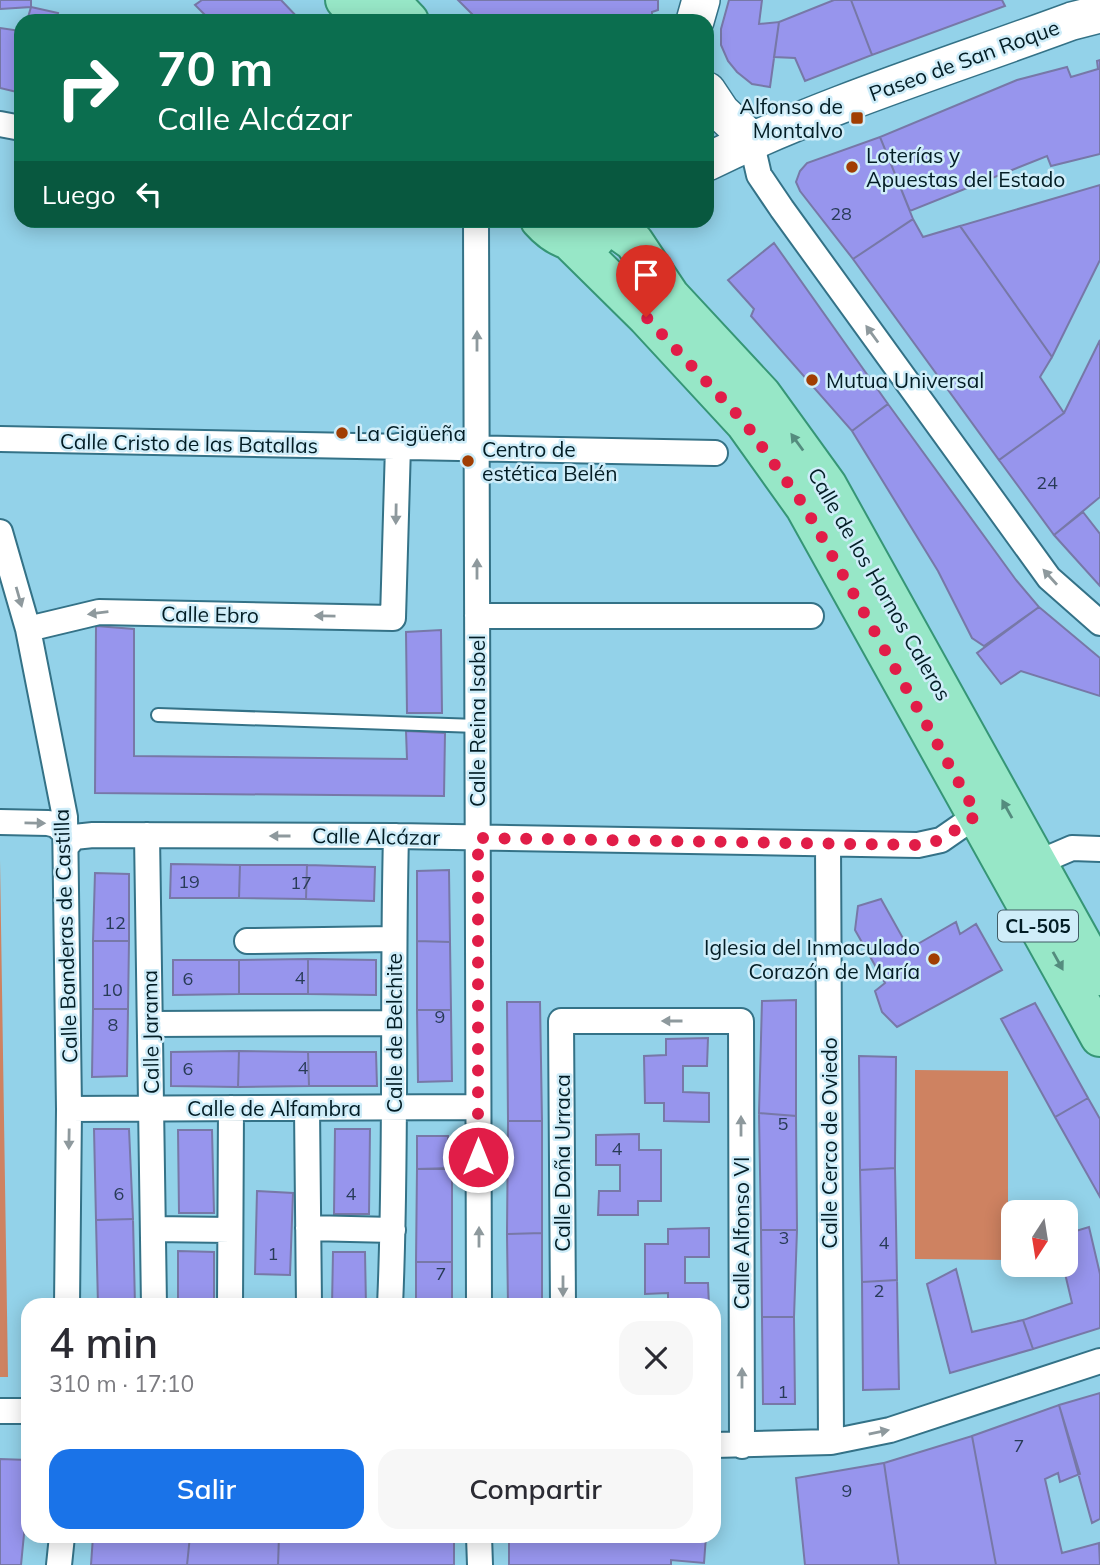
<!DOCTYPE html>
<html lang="es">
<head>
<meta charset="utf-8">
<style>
  :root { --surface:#fff; --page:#f7f7f7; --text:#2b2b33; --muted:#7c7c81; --accent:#1a73e8 }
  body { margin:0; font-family:Mulish,sans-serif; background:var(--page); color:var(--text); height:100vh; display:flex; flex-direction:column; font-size:26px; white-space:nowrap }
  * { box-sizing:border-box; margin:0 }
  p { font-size:23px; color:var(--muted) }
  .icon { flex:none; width:38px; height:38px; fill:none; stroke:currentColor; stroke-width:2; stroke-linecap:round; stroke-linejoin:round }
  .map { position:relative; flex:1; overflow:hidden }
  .sheet { position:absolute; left:21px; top:1298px; width:700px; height:245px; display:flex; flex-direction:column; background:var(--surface); border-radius:21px; box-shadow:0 4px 18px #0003 }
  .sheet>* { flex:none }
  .guide { position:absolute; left:14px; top:14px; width:700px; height:214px; border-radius:21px; box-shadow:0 4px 18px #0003; background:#0b6e4f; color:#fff; overflow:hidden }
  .needle { width:46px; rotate:192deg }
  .controls { position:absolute; left:1001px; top:1200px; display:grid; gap:14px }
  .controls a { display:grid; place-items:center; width:77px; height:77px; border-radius:14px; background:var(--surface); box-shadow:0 4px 18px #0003; font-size:35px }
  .pin { position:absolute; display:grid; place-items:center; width:60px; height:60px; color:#fff; margin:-72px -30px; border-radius:50% 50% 50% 0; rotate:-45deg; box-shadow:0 0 7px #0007 }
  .pin .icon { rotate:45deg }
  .me { position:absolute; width:77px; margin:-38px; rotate:0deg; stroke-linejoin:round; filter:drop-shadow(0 0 5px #0008) }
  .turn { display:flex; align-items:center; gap:24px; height:147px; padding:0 28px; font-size:32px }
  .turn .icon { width:91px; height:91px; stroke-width:2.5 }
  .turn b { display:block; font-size:49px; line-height:60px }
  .then { display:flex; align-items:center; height:66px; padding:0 28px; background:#0003; gap:14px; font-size:26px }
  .round { display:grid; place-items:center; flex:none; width:74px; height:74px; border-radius:21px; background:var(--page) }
  .headline { display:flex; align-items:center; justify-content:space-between; height:119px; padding:0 28px }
  h1 { font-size:42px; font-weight:600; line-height:52px }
  .primary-button { display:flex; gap:14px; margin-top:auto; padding:14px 28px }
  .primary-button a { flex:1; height:80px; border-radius:21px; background:var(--accent); color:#fff; font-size:28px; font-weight:600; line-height:80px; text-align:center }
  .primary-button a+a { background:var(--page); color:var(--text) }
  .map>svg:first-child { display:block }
</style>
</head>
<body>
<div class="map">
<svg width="1100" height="1565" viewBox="0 0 1100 1565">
  <rect width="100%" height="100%" fill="#93d2e9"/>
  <path fill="#ce8261" d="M0,860L8,1377H0Z
    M915,1070L1008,1071V1260L915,1259Z"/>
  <path fill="#9795ed" stroke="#7778a7" stroke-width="2" d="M0,0H31V7L0,9Z
    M202,0H281L301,21H211L195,5Z
    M458,0H658V10L652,12V21H479Z
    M729,0H762L759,24L779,22L770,87L752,84L737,72L728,61L721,45V29Z
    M834,0H851L872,55L805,81L795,58L774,57L779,22Z
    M851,0H1002L1005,6L872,55Z
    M31,7L58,13L56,21H27Z
    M0,28L21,31V93L0,88Z
    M1100,60V154L1051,166L1047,156L910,211L880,137L1017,80L1067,67L1071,77L1098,69L1097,61Z
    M880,137L913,219L853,259L800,191L796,182L800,171L807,163Z
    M1100,185V260L1052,357L960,226Z
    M913,219L923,237L960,226L1052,357L1040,377L1064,413L999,460L853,259Z
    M774,243L888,404L852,431L751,316L754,309L728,280Z
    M1100,340V497L1054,535L999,460L1064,413Z
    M888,404L1016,580L1039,607L984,646L972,638L938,571L852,431Z
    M1083,512L1100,534V586L1054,535Z
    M1039,607L1100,658V696L1021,671L1001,684L977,653Z
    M96,626L134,629V756L407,759L406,731L445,733L444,796L95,793Z
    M441,630L442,713H407L406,632Z
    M171,864L240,865L239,898H170Z
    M240,865H307L306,899L239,898Z
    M307,865L375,867L374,901L306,899Z
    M449,870L450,942L417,941V871Z
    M95,873L129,874V941H93Z
    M881,899L909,949L956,922L960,934L976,924L1002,970L897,1027L882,1012L875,991L885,983L855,930L858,906Z
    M93,941H129L128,1009H93Z
    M417,941L450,942L451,1010H417Z
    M308,959L376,960V995L308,994Z
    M308,959V994H239V960Z
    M173,960H239V994L173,995Z
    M796,1000V1116L759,1113L762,1001Z
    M507,1002H540L542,1121H508Z
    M1035,1003L1088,1098L1055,1117L1001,1019Z
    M93,1009H128L127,1076L92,1077Z
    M417,1010H451L452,1081L418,1082Z
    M708,1038L707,1066H683V1092L709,1093V1122L664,1121V1103H645L644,1056L666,1055V1039Z
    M239,1051L308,1052L309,1086L238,1087Z
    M239,1051L238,1087L171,1086V1052Z
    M308,1052H376L377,1086H309Z
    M859,1056L896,1057L895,1168L860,1170Z
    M1088,1098L1100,1119V1197L1055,1117Z
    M759,1113L796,1116L797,1230H761Z
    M508,1121H542V1233L507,1234Z
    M94,1129H129L133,1219L96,1220Z
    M335,1129H370L369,1214H334Z
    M178,1130H212L214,1213H179Z
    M639,1134V1150H661V1201H638V1215H598L599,1191H620V1165H596V1135Z
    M417,1136H448V1169H417Z
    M452,1168V1262H416L417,1169Z
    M895,1168L897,1280L862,1282L860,1170Z
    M257,1191L293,1193L290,1275L255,1274Z
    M133,1219L135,1306H98L96,1220Z
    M1089,1227L1100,1274V1328L1033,1349L1023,1320L1072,1303L1063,1265H1066V1234Z
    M709,1228V1257H685V1283H708L709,1306H668V1293L645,1294V1244H668V1229Z
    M761,1230H797L794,1317H762Z
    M542,1233V1306H508L507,1234Z
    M178,1251L214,1252V1306H178Z
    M333,1252H365L366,1306H332Z
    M416,1262H452V1306H416Z
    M956,1269L972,1332L1023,1320L1033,1349L950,1373L927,1284Z
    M897,1280L899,1389L863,1390L862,1282Z
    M762,1317H794L795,1404H763Z
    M1100,1393V1519L1092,1523L1059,1405Z
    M1059,1405L1080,1474L1060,1482L1058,1473L1045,1479L1062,1553L1099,1543L1100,1565H996L972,1436Z
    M972,1436L996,1565H899L884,1463Z
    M0,1459L28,1460V1493L21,1565H0Z
    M884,1463L899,1565H805L796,1478Z
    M93,1536H190L187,1565H91Z
    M190,1536H279L278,1565H187Z
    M279,1536H454V1565H278Z
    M509,1536H706L704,1563L671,1560V1565H509Z"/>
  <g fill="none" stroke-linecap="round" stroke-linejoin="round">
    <g stroke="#347287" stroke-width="16">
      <path id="lane" d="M158,715L477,726"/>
    </g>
    <g stroke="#347287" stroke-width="28">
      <path id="street" d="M0,124L21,128
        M751,140L759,175L782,209L1049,578L1100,623
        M476,220L479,1306
        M0,439L715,453
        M0,532L28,629L65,817L69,1109L67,1306
        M477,616H811
        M28,629L99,612L393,618L398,446
        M0,822L48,823L56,825L66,834
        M147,835L154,1306
        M828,844L831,1442
        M66,847L74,837L93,835L396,836L918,845L941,840L977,815
        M1037,863L1072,848L1100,849
        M247,941L393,939
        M150,1024L394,1023
        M307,1108L309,1306
        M69,1109L478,1107
        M308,1228L393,1230
        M153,1229L230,1230
        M230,1306L231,1108
        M390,1306C397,1149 392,993 396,836
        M563,1306L561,1021H741L742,1446
        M0,1411H28
        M714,1445L831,1442L890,1430L1100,1361
        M479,1536L480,1565
        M59,1565L62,1536"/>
    </g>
    <g stroke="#347287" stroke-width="40">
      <path id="secondary" d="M695,21L701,0
        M707,91L721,112L751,140
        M707,162C824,105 950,66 1072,21L1100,14"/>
    </g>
    <g stroke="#369676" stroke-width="42">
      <path id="primary" d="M345,0L365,21
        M389,0L409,21
        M540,220C556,238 573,246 596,238
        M613,227L634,242L670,296L762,395L827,485L1100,976
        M571,242L647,317L745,423L805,507L1100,1037"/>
    </g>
    <use href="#lane" stroke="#fff" stroke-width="12"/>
    <use href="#street" stroke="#fff" stroke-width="24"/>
    <use href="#secondary" stroke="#fff" stroke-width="37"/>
    <use href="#primary" stroke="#97e7c7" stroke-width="38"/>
  </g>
  <defs><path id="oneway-solid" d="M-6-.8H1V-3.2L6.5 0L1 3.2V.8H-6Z" transform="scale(1.75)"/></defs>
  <g fill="#8e999d">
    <use href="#oneway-solid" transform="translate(872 334) rotate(-126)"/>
    <use href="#oneway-solid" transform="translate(477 341) rotate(-90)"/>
    <use href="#oneway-solid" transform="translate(396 514) rotate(91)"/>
    <use href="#oneway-solid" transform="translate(477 569) rotate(-90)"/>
    <use href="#oneway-solid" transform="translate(1050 577) rotate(-132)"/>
    <use href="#oneway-solid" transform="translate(19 597) rotate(74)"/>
    <use href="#oneway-solid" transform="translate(98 613) rotate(173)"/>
    <use href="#oneway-solid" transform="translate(325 616) rotate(-179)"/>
    <use href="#oneway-solid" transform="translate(35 823) rotate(1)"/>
    <use href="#oneway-solid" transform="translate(280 836) rotate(-180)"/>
    <use href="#oneway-solid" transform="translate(672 1021) rotate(180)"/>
    <use href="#oneway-solid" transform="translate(741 1126) rotate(-90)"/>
    <use href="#oneway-solid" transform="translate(69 1139) rotate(91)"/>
    <use href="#oneway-solid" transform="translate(479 1237) rotate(-90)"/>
    <use href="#oneway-solid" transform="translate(563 1286) rotate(90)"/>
    <use href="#oneway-solid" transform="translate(742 1378) rotate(-90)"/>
    <use href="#oneway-solid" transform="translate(879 1432) rotate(-11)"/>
  </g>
  <g fill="#548c7e">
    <use href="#oneway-solid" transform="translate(797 442) rotate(-126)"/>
    <use href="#oneway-solid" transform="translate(1007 809) rotate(-119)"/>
    <use href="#oneway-solid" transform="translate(1058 961) rotate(61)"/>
  </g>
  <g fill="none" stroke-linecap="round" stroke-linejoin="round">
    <path stroke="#e11d48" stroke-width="12" stroke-dasharray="0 21.6" d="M478,1157V838L918,845L941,840L977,815L805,507L745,423L646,317"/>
  </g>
  <g fill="#a13e03" stroke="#cfedf9" stroke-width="2.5">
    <rect x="850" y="111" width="14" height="14" rx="3.5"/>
    <circle cx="852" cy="167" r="7"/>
    <circle cx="812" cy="380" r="7"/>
    <circle cx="342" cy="433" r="7"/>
    <circle cx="468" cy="461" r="7"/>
    <circle cx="934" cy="959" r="7"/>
  </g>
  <g text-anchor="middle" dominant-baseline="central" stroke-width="5" stroke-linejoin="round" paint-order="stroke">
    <g font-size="18" fill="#283b57">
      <text x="841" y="213">28</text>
      <text x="1047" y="482">24</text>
      <text x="189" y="881">19</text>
      <text x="301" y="882">17</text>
      <text x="115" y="922">12</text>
      <text x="300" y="977">4</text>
      <text x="188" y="978">6</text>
      <text x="112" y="989">10</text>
      <text x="440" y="1016">9</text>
      <text x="113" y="1024">8</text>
      <text x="303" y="1067">4</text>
      <text x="188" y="1068">6</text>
      <text x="783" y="1123">5</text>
      <text x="617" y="1148">4</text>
      <text x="119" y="1193">6</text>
      <text x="351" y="1193">4</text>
      <text x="784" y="1237">3</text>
      <text x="884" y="1242">4</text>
      <text x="273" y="1253">1</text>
      <text x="441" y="1273">7</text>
      <text x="879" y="1290">2</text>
      <text x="783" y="1391">1</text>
      <text x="1019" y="1445">7</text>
      <text x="847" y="1490">9</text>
    </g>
    <rect fill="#cfedf9" stroke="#405b65" stroke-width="2" x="998" y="910.5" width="80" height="31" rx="5"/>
    <g font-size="19" font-weight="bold" fill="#031d25">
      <text x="1038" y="926">CL-505</text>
    </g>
    <g font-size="21" fill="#031d25" stroke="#cfedf9">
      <text transform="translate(964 60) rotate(-20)">Paseo de San Roque</text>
      <text transform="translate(189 443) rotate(1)">Calle Cristo de las Batallas</text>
      <text transform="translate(880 584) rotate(60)">Calle de los Hornos Caleros</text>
      <text transform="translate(210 614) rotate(1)">Calle Ebro</text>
      <text transform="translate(477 721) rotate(-90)">Calle Reina Isabel</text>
      <text transform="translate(376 836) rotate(1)">Calle Alcázar</text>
      <text transform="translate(65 936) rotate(-92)">Calle Banderas de Castilla</text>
      <text transform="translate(150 1032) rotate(-91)">Calle Jarama</text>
      <text transform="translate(394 1033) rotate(-90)">Calle de Belchite</text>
      <text x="274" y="1108">Calle de Alfambra</text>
      <text transform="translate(829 1143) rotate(-90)">Calle Cerco de Oviedo</text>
      <text transform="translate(562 1163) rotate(-90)">Calle Doña Urraca</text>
      <text transform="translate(741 1233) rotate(-90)">Calle Alfonso VI</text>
    </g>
    <g font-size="21" fill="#031d25" stroke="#cfedf9" text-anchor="start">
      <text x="843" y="106" text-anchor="end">Alfonso de<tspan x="843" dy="24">Montalvo</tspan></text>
      <text x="866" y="155">Loterías y<tspan x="866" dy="24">Apuestas del Estado</tspan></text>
      <text x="826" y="380">Mutua Universal</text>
      <text x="356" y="433">La Cigüeña</text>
      <text x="482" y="449">Centro de<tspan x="482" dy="24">estética Belén</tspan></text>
      <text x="920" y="947" text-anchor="end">Iglesia del Inmaculado<tspan x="920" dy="24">Corazón de María</tspan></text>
    </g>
  </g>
</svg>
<div class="controls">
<a><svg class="needle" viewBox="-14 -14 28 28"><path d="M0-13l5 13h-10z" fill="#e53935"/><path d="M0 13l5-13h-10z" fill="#7c7c81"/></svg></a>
</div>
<div class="pin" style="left:646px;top:317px;background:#d93025"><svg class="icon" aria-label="arrive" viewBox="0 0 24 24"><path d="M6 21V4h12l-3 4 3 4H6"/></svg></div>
<svg class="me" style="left:478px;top:1157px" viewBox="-20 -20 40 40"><circle r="17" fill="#e11d48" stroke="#fff" stroke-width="3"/><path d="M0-11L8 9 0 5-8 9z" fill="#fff"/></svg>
<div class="guide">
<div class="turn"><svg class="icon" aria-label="right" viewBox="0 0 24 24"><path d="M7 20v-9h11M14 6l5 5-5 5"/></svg><div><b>70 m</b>Calle Alcázar</div></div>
<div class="then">Luego<svg class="icon" aria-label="left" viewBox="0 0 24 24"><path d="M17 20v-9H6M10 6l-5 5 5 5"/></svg></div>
</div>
<section class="sheet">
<div class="headline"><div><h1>4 min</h1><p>310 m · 17:10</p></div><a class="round"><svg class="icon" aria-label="close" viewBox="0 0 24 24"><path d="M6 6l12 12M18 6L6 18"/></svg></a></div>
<div class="primary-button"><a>Salir</a><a>Compartir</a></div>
</section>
</div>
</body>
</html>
